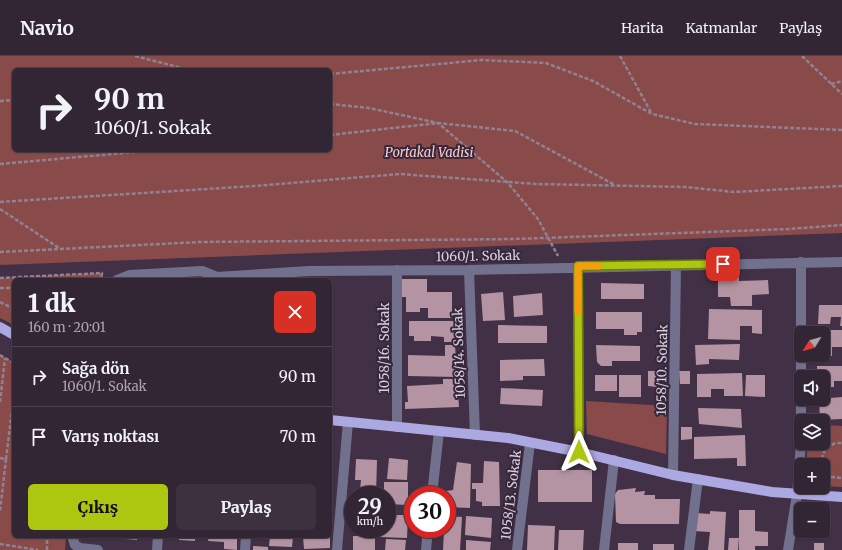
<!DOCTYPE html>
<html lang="tr">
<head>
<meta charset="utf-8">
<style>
  :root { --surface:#322534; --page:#3d3140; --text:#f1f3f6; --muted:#a8a5ac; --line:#4d424f; --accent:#adc60f }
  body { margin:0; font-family:Merriweather,serif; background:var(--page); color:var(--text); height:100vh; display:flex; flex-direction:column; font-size:15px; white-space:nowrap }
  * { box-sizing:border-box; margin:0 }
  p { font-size:13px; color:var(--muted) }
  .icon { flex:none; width:22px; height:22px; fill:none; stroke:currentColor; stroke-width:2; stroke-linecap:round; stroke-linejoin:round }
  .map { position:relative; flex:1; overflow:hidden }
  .side { position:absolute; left:12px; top:222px; width:320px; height:260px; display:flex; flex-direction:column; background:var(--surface); border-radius:6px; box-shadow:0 1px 3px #0004,0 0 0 1px var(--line) }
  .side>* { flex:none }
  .guide { position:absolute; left:12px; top:12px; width:320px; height:84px; border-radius:6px; box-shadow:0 1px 3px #0004,0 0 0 1px var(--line); background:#322534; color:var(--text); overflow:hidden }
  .needle { width:26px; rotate:233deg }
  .tools { position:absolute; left:794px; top:270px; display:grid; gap:8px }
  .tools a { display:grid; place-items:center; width:36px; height:36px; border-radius:6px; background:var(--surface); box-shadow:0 1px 3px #0004,0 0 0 1px var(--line); font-size:20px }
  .speed { position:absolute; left:344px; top:430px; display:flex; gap:8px; font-size:20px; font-weight:700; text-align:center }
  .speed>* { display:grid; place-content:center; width:52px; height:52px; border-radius:50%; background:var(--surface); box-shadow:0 1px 3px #0004,0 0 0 1px var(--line); line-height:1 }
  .speed small { font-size:10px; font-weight:400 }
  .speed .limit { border:6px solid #d22; background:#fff; color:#111 }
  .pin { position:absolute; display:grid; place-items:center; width:34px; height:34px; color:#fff; margin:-17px; border-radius:8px; box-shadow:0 2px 6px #0006 }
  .me { position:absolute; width:44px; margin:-22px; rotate:0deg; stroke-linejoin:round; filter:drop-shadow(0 0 3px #0008) }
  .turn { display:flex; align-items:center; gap:14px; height:84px; padding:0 16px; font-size:18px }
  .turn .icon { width:52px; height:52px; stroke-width:2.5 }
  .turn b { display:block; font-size:28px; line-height:34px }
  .round { display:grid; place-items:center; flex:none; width:42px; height:42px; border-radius:6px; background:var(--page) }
  .summary { display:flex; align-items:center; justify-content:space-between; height:68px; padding:0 16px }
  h1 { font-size:24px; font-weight:800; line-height:30px }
  .button { display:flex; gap:8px; margin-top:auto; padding:8px 16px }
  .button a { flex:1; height:46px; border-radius:6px; background:var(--accent); color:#111; font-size:16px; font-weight:800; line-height:46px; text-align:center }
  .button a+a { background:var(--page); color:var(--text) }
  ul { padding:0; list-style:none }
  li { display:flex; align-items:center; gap:12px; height:60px; padding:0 16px; border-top:1px solid var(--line) }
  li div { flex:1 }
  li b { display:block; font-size:15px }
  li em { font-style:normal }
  header { display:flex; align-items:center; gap:24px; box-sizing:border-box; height:56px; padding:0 20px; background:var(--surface); border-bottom:1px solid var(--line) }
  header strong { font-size:19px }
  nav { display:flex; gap:22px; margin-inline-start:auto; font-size:14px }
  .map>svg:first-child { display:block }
</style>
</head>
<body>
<header>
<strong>Navio</strong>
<nav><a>Harita</a><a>Katmanlar</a><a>Paylaş</a></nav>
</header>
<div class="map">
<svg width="842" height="494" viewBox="0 0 842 494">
  <rect width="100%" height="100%" fill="#423146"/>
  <path fill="#894b49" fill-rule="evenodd" d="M0,0H842V177L0,209ZM14,14H330V94H14Z
    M102,217L101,224H14V269L0,262V222Z
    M0,299L14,307V480H66L65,494H0Z
    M586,345L667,350L666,398L587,378Z
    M823,369L842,370V431L823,430V409H807V387H823Z"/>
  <path fill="#b494a2" d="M739,215V225L768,224L769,238L752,239V250H731L730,241H718V216Z
    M399,223H427V236H452V262H428V252H420V256H406V241H399Z
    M601,227L644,228V243H601Z
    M503,236L505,264L483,265L481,238Z
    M542,237L543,259L514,261L513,240Z
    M819,249H842V270H840L841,261H831L830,268H818Z
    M709,253L762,254V278L752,277V270H740V284L708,283Z
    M596,256H642V276H637V279H624V273H596Z
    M409,265H455V286H444V281L431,280V285H414V280H409Z
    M498,269L547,270V287H498Z
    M818,274H842V291H832V300H823V277H818Z
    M740,288L739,304L709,303V308L696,309L695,289Z
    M445,289H455L457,321L408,320V299L445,300Z
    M596,289L640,290V305H612V310H601L597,306Z
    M544,303L545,320H523V324L500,325V304Z
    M817,310H842V325H834V331H823V321H817Z
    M648,315H658L657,331L648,330Z
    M679,315H690V328H680Z
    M742,317L743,340H724V333H711V341H697V318Z
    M595,319H617V335H595Z
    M619,319H641V341H619Z
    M746,319H765V341L745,340Z
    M443,323H457L459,351L405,353V346H408L407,330L443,328Z
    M501,332L543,334L542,350L500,348Z
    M842,341V363L820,364L819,343Z
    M698,352L741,353L742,372L699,368Z
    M681,371H692V383L681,384Z
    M745,379L746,410H737V402L694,403V381Z
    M389,402L408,404L407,424L387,423Z
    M356,403L377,404L376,439H354V434H360L361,424H355Z
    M484,405L499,406L500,450H482V446L476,445V433H472V427H483Z
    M457,406L471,408L470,452L447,451L446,435L453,434Z
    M538,414H592V446H538Z
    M384,426H408V449L387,448V439H384Z
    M636,432L635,436L645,435L644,439H655V443H680L679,468H620L616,466L615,438L618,434Z
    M739,454H755V475L768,476V490H755V494H739Z
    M710,455L726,456L724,494H708L710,476L694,475L696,457L710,458Z
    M387,459H408L407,482L380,481L381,473H387Z
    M447,460L462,461L460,494H443L444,475L438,473H447Z
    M466,460L492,462L491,482L465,479Z
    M528,469L555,470L554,494H527Z
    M361,473H375V494H353V480H360Z
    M559,474H584L583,494H558Z
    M86,480H106L105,483L85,482Z
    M114,480H137V484L114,482Z
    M179,480H195V485L179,484Z
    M209,480H237V494L224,493V486L208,485Z
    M270,480H293L292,491L269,490Z
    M303,480H330V492L304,493Z
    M729,482H739L738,494H728Z
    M386,483L406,484L405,494H385Z
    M466,484L491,486L490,494H466Z
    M618,487H638V494H618Z
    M814,487H824V494H814Z
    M653,488H674V494H653Z
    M253,490L268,491V494H253Z"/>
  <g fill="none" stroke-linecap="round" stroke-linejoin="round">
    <path stroke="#908293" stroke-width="2.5" stroke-dasharray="4 2" stroke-linecap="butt" d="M135,0L190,14
      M620,0L652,58
      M802,0L842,38
      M330,18L482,4L546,7L593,25L652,58L695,68L842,74
      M831,28L842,25
      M0,45L14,44
      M330,48L369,52L438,67L507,126L538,163L558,200
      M330,79L438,67L515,75L615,129
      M0,108L158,94
      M0,146L254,130L400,118L536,128L686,131L734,136L842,130
      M0,153L59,192
      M0,196L200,186L515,183L789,173L842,169
      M0,222L102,217L101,224
      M0,232H14
      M0,246L14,253
      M0,299L14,307
      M0,346L5,302
      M0,402L6,403L0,455
      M6,403L14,338
      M822,409C820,396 829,386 842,387
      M823,412L831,421L842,422
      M0,488L38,494
      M47,494V480"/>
    <path stroke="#72718d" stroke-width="10" d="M801,206V277
      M578,210L579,396
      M469,214L475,379
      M117,224L130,219L202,215L217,221L309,215L469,214L842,206
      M801,299V321
      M801,343V365
      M397,371V214
      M673,419L676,209
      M432,439L439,375
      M72,480L75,489L80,492L98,494
      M157,494L158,480
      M245,494L246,480
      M337,494L348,366
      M426,494L428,473
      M517,494L530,387
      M604,494L614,404
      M689,494L698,423
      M788,494L797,439L801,387"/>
    <path stroke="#aca9e2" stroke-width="10" d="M0,271L14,279
      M330,364L508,382L579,396L673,419L772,436L842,441"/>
  </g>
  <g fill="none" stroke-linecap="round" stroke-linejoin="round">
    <g stroke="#70810a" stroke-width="10">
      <path id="route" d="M579,396L578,210L723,208"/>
    </g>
    <use href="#route" stroke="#adc60f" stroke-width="7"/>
    <path stroke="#f59e0b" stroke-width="7" d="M578,256V210H599"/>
  </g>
  <g text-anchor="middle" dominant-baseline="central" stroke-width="4" stroke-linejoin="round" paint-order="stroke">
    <g font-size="13" font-style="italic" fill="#f9cdca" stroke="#37273c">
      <text x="429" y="96">Portakal Vadisi</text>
    </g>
    <g font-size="13" fill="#d9cfdc" stroke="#37273c">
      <text transform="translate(478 200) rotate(-1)">1060/1. Sokak</text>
      <text transform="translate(384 292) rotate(-90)">1058/16. Sokak</text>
      <text transform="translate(459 297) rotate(-92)">1058/14. Sokak</text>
      <text transform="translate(662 314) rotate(-89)">1058/10. Sokak</text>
      <text transform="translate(511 439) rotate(-83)">1058/13. Sokak</text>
    </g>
  </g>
</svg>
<div class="tools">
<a><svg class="needle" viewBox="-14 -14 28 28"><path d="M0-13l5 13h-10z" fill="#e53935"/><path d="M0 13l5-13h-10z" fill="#a8a5ac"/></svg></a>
<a><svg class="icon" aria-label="sound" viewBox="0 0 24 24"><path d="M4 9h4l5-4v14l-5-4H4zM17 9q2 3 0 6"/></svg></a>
<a><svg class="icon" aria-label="layers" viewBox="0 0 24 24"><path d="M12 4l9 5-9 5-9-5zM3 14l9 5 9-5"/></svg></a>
<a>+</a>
<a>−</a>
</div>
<div class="speed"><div>29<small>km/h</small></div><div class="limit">30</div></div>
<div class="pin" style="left:723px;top:208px;background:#d93025"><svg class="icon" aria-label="arrive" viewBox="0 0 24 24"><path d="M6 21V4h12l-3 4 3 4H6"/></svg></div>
<svg class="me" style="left:579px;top:396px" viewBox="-20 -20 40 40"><path d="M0-17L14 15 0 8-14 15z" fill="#adc60f" stroke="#fff" stroke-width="4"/></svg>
<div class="guide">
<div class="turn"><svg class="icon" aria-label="right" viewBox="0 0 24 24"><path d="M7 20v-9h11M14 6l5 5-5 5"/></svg><div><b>90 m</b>1060/1. Sokak</div></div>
</div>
<section class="side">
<div class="summary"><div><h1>1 dk</h1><p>160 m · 20:01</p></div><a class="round" style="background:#d93025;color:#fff"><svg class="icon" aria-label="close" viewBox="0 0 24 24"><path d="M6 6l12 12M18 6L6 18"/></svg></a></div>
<ul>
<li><svg class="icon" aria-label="right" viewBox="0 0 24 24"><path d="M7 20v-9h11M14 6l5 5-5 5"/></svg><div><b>Sağa dön</b><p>1060/1. Sokak</p></div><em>90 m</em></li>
<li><svg class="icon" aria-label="arrive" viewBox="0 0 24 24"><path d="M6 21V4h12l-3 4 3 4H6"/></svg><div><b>Varış noktası</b></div><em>70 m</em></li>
</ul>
<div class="button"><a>Çıkış</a><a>Paylaş</a></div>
</section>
</div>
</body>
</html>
